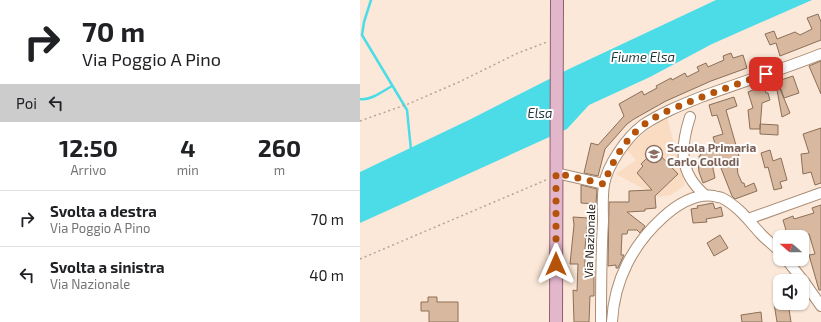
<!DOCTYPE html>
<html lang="it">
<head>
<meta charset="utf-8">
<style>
  :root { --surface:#fff; --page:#f2f2f2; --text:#202124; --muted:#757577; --line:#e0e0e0 }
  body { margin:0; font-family:"Exo 2",sans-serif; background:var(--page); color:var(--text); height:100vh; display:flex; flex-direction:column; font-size:15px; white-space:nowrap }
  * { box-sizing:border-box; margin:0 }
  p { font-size:13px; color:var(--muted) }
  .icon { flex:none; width:22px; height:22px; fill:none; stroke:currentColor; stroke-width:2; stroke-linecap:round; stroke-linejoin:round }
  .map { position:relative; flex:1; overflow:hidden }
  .panel { display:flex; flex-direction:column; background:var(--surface); width:360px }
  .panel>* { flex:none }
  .banner { background:#fff; color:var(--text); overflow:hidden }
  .needle { width:26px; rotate:290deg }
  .tools { position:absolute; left:413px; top:230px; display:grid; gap:8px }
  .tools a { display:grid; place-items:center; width:36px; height:36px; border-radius:8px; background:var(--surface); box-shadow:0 1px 3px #0004; font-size:20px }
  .pin { position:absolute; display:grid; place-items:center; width:34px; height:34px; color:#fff; margin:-17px; border-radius:8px; box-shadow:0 2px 6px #0006 }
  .me { position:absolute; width:44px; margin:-22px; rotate:0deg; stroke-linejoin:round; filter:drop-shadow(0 0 3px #0008) }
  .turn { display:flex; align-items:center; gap:14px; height:84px; padding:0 16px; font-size:18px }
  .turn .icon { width:52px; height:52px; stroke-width:2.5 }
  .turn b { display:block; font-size:28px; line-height:34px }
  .then { display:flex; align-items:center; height:38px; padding:0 16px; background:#0003; gap:8px; font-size:15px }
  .eta { display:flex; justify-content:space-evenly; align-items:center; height:68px; text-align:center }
  .eta b { font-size:24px; font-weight:700; line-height:28px }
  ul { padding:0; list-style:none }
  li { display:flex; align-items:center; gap:12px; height:56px; padding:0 16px; border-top:1px solid var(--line) }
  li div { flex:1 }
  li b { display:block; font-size:15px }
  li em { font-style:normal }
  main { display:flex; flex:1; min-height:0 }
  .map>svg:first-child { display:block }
</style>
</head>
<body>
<main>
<section class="panel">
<div class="banner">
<div class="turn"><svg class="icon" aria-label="right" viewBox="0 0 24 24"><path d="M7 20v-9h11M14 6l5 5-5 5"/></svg><div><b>70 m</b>Via Poggio A Pino</div></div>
<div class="then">Poi<svg class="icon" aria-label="left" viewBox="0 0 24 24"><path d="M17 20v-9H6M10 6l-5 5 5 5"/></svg></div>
</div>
<div class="eta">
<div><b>12:50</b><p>Arrivo</p></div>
<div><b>4</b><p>min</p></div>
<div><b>260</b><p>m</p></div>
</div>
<ul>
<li><svg class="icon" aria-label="right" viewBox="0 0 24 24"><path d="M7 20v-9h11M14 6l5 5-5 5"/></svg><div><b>Svolta a destra</b><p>Via Poggio A Pino</p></div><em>70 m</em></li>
<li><svg class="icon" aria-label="left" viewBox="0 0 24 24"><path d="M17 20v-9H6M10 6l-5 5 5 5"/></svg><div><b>Svolta a sinistra</b><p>Via Nazionale</p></div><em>40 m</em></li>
</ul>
</section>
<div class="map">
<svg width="461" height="322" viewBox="0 0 461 322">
  <rect width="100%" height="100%" fill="#fbe8d8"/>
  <path fill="#fadcc3" d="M307,117L325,185L311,195L299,197L256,174L276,160L266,149L285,132Z"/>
  <path fill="#4bdce8" d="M356,0H452L352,44L290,77L229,105L207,129L0,223V172L111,119L209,69Z"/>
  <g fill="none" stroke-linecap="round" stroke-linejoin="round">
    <path stroke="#4bdce8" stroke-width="2.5" d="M11,0L4,22L2,35L47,110L51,150
      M0,99C10,101 23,91 32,86"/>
  </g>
  <path fill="#d8b9a0" stroke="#8b6f58" d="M458,14L461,22V40L420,56L416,43L410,45L405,34L414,31L417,39L435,32L440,35L452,29L447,18Z
    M371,53L373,58L383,55L387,68L351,81L306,101L274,119L267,124L245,149L238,176L224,173L231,143L238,145L264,116L259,104L282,91L284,95L297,88L296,86L311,78L312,80L325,73L327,77L339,71L337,67L346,63L348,67L364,60L363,56Z
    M461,61V94L449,66Z
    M433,76L439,93L424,98L418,81Z
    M403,86L406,93H408L410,100L402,103L400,129H390L388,110L393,108L388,92Z
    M420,89L430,113L422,117L417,90Z
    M374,97L377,106L366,110L379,156L376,157L378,174L382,183H384L385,187L394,183L397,191L375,199L372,196L357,158L351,159L355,178L343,183L339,172L338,163H340L339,156L341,155L339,150L356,147L353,137L363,134L357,115L352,116L349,105Z
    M400,124L418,125V135L400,134Z
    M461,128V183L455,185L451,172L443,174L441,154L449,153L443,134Z
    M410,150L413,161L421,158L427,180L420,182L422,188L414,190L408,167L405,168L401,153Z
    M297,152L318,174L295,196L296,208L285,209V211L267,212L285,226L280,233L277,230H268L267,234H262L261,255H264L258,268H256V265L248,266L249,202H269V191L292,190L277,173L283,166L281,164L288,157L290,159Z
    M221,185L237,189L236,204L221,203Z
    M353,203L355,209L361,207L363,216L346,219L347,222L333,223L331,209L338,208L337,206Z
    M461,205V290H459L449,255L455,254L449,234L440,237H428L423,220L433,216L434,219L454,213L452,208Z
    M213,217L228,218L225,248V271H234V296H230L229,322H214L213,290L217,291L218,264H210L214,225Z
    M360,235L368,248L354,256L347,243Z
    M68,297H77V302H98V322H69V311H61V302H68Z
    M414,303H428L431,322H417Z
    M401,312L402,322H382L381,315Z"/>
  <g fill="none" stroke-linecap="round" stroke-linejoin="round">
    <g stroke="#aa8d75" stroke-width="12">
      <path id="minor" d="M330,117C320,148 319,173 345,195
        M196,173L244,184
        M388,219L461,193
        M426,259L445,283L461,306
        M241,322C241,289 241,255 243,222C243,210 242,197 244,185C247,165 267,137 283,125C301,113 321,105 341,97C381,82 421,70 461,54
        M252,322C253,301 258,282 267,264C281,236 319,191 354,196C356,197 360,197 362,198C378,206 389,221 400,233C406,240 414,245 420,252"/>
    </g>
    <g stroke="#925e72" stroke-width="14">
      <path id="major" d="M196,322L197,0"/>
    </g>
    <path stroke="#b6a597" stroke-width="1.5" stroke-dasharray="2 3" stroke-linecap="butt" d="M0,121L48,104L99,82L158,53L187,42
      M0,259L186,180"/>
    <use href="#minor" stroke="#fff" stroke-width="10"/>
    <use href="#major" stroke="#e2b6cb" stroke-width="12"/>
  </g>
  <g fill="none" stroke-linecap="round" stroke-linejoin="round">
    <path stroke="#b45309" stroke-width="7" stroke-dasharray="0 12.6" d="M196,264V173L244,184C252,162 263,142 282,126C297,114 317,107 334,100C358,91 382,82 406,74"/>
  </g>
  <defs>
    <g id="school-ring" transform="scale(0.9)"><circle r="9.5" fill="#fff" stroke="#8d6e63" stroke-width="1.5"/><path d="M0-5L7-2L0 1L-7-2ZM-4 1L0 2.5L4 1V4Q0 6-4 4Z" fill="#8d6e63"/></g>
  </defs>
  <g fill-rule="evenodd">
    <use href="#school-ring" x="294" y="154"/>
  </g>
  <g text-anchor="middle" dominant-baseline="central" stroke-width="4" stroke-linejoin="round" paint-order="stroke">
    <g font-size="12" font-weight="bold" fill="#785e54" stroke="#fff" text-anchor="start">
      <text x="307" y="147">Scuola Primaria<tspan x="307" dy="14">Carlo Collodi</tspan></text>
    </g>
    <g font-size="12" fill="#20150b" stroke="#fff">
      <text transform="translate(229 241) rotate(-88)">Via Nazionale</text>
    </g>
    <g font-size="13" font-style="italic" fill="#1f3739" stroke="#fff">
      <text x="283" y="57">Fiume Elsa</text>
      <text x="180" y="113">Elsa</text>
    </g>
  </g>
</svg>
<div class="tools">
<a><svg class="needle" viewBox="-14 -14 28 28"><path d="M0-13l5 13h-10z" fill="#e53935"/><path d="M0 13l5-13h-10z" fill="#757577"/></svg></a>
<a><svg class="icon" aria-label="sound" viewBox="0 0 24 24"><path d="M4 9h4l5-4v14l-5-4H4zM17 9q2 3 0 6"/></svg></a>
</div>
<div class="pin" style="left:406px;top:74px;background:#d93025"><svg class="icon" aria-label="arrive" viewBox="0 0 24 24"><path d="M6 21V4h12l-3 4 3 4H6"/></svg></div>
<svg class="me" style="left:196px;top:264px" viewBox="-20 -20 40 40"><path d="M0-17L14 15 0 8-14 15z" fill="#b45309" stroke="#fff" stroke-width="4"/></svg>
</div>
</main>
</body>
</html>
